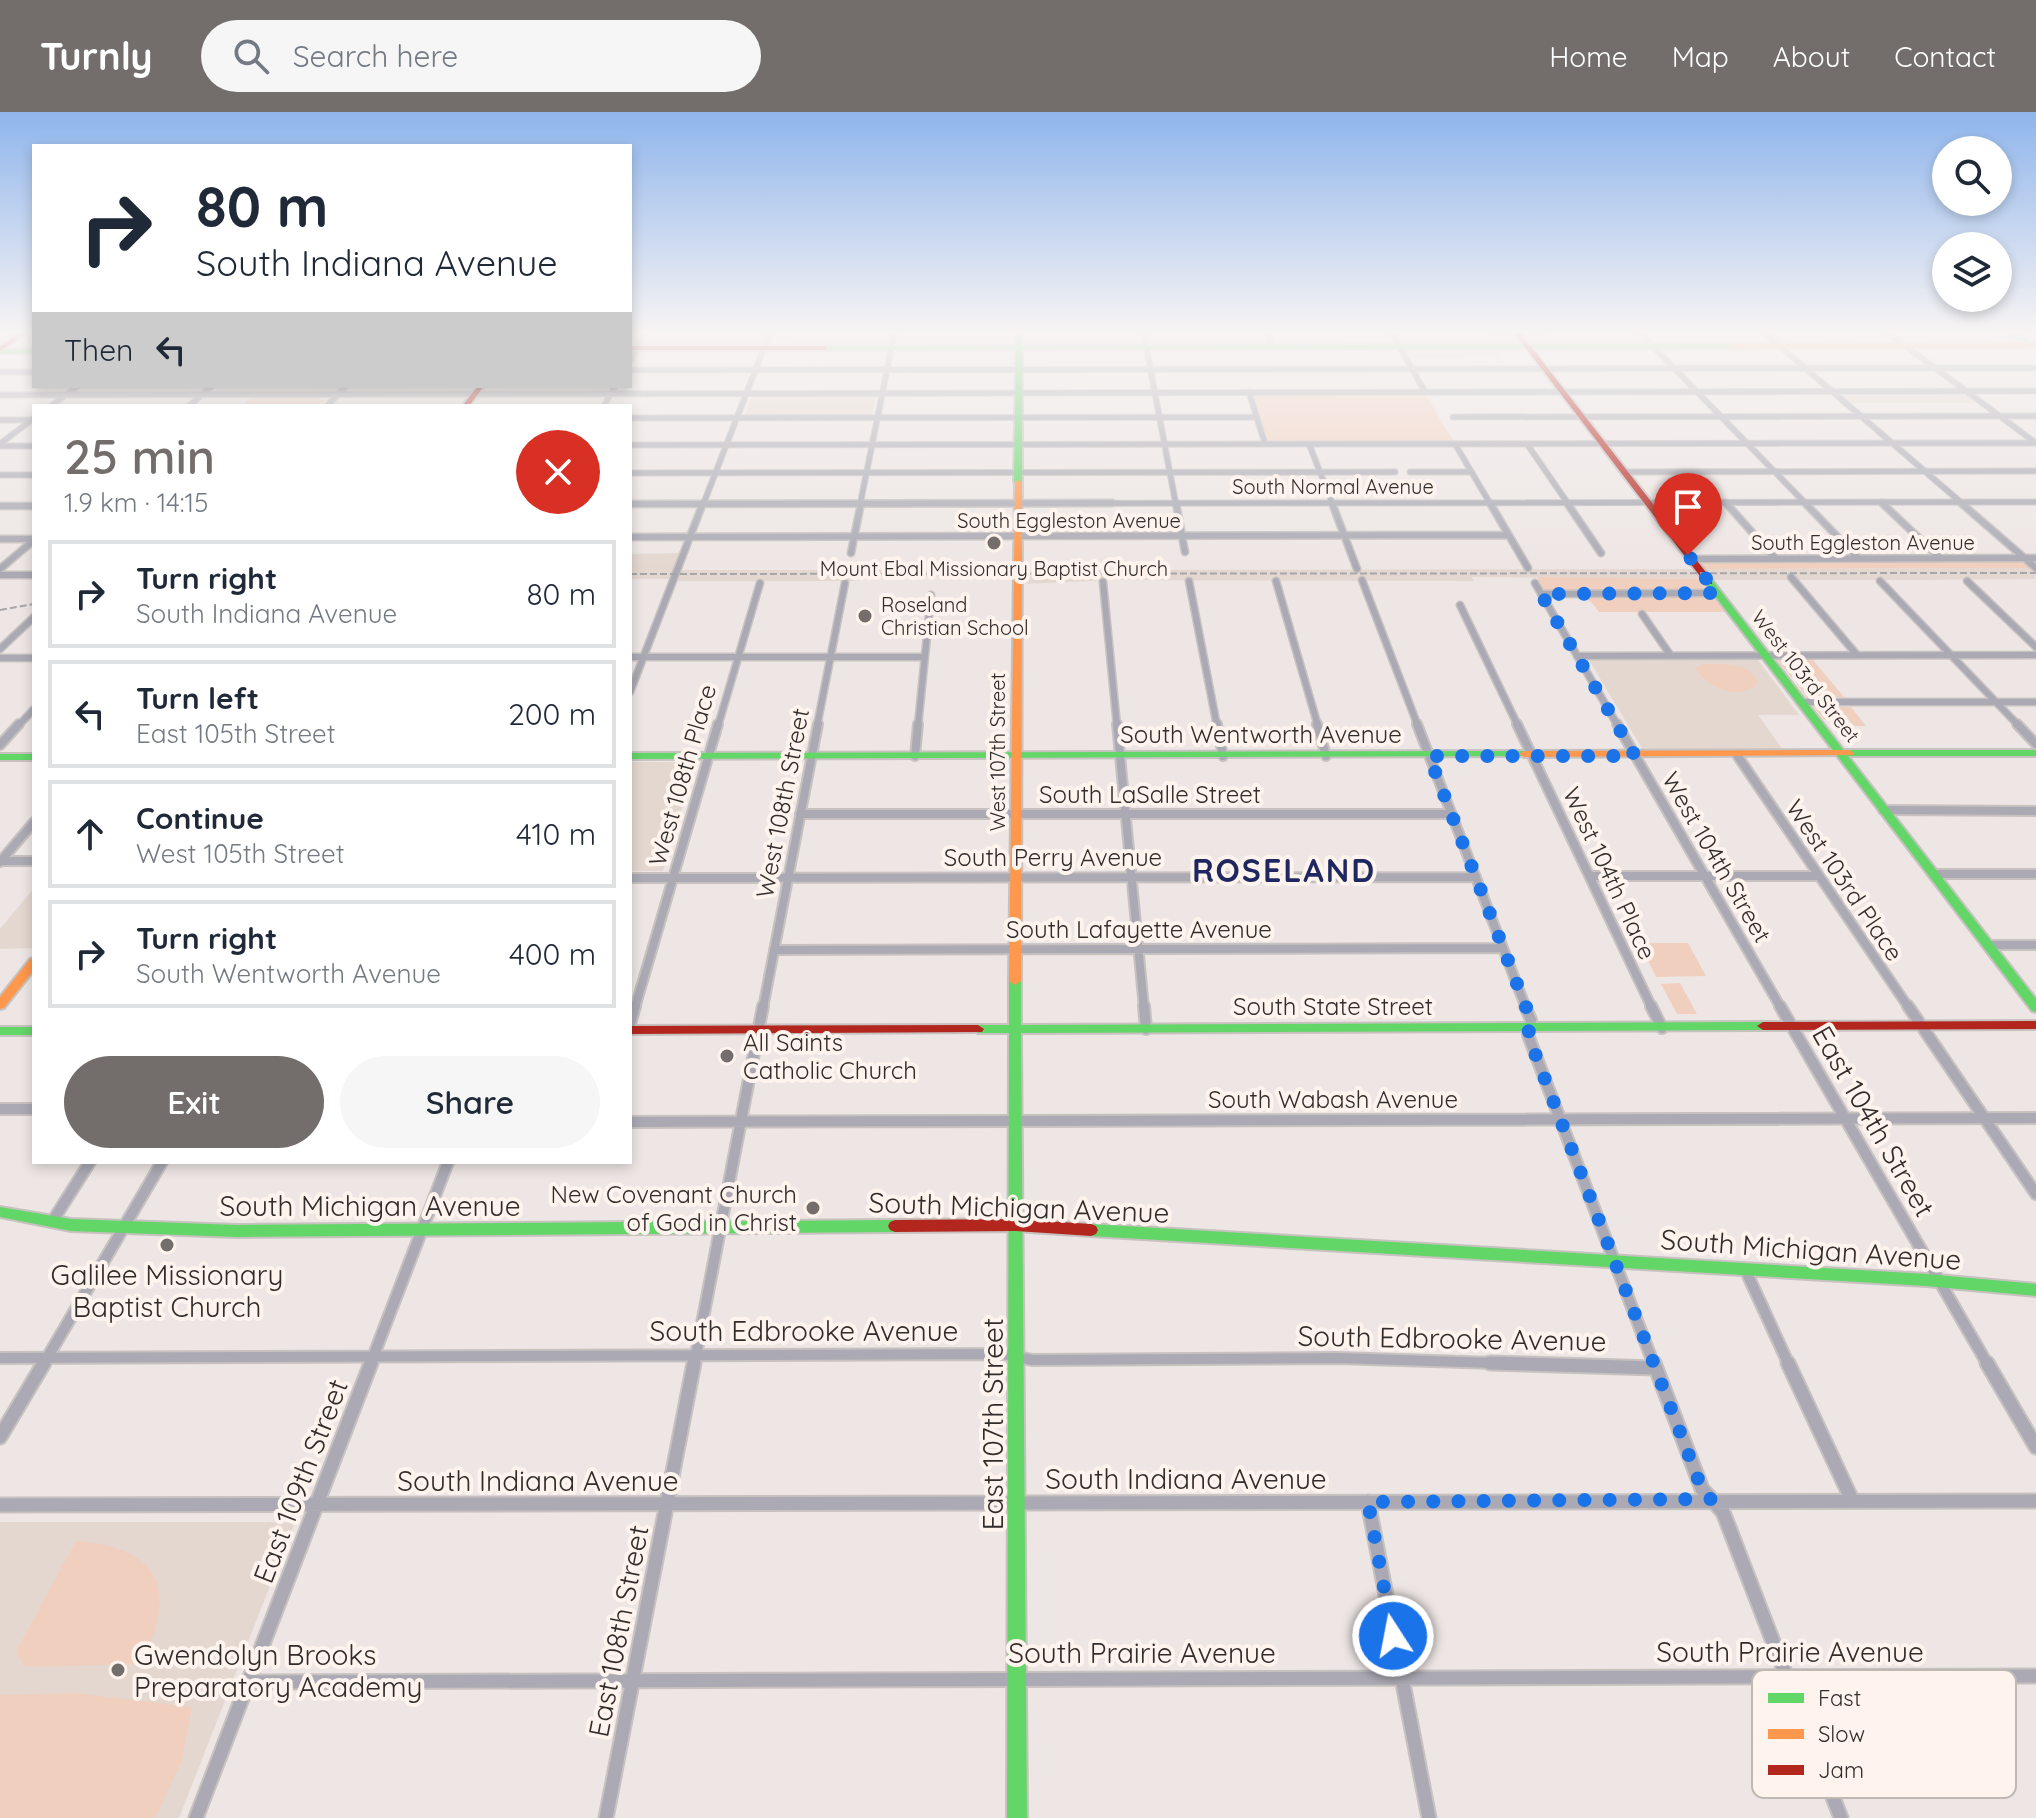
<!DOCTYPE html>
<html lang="en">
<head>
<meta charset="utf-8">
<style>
  :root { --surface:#fff; --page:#f6f6f7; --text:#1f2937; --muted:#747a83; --line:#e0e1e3; --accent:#736e6c }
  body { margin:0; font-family:Quicksand,sans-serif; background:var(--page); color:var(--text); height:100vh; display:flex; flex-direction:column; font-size:30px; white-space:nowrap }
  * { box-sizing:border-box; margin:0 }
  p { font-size:26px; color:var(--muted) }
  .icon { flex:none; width:44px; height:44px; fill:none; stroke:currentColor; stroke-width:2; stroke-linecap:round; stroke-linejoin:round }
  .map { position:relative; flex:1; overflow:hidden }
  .side { position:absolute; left:32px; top:292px; width:600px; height:760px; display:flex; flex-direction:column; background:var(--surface); border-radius:0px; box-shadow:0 4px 12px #0003 }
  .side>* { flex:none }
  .banner { position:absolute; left:32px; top:32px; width:600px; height:244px; border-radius:0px; box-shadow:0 4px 12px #0003; background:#fff; color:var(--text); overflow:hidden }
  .controls { position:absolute; left:1932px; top:24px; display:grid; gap:16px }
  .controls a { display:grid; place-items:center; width:80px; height:80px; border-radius:50%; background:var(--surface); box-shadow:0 4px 12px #0003; font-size:40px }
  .pin { position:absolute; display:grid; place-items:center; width:68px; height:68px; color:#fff; margin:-82px -34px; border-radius:50% 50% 50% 0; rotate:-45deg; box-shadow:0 0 8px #0007 }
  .pin .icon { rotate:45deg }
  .me { position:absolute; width:88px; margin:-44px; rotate:349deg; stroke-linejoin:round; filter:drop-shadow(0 0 6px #0008) }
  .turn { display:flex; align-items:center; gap:28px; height:168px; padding:0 32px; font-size:36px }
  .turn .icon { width:104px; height:104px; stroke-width:2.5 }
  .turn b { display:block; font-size:56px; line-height:68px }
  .then { display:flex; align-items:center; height:76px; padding:0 32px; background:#0003; gap:16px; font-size:30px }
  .round { display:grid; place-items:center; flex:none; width:84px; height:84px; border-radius:42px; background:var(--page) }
  .head { display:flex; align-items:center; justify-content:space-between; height:136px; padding:0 32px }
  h1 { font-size:48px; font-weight:600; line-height:60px; color:var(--accent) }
  .cta { display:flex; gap:16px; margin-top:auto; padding:16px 32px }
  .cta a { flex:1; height:92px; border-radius:48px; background:var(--accent); color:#fff; font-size:32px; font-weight:600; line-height:92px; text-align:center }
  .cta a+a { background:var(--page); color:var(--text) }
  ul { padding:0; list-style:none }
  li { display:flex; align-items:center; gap:24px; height:108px; margin:0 16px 12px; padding:0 16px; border:4px solid var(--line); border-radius:0px }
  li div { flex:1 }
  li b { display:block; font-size:30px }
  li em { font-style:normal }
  header { display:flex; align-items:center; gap:48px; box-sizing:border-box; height:112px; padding:0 40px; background:var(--accent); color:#fff }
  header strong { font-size:38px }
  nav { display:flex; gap:44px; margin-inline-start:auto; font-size:28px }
  .search { width:560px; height:72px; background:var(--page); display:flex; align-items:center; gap:20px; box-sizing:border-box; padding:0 28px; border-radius:44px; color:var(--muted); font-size:30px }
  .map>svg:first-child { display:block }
</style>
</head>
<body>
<header>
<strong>Turnly</strong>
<div class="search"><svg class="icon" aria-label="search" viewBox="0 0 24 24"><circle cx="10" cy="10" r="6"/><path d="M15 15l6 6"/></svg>Search here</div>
<nav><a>Home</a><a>Map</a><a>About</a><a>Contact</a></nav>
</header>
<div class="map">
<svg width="2036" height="1706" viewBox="0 0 2036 1706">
  <rect width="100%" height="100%" fill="#ede6e4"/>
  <path fill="#e4d7d0" d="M1483,218H1509L1520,233H1398L1394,225H1487Z
    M1518,218H1545L1550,224L1640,225L1647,233H1529Z
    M1770,224H1889L1901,233H1780Z
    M1894,224H2014L2024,231L1905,233Z
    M893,225L891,234H790L793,226Z
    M1313,225L1317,233L1024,234V226Z
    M630,226H765L762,234H630Z
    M1404,238H1494L1500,245L1408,246Z
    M1840,282H1964L1977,291H1850Z
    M752,284H876L872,303L745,304Z
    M681,441L671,467H630V442Z
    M2033,456L2036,467L1921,468H1712L1703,457Z
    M1691,457L1699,467L1472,465L1474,469L1115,468L1022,472V458Z
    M682,458H1014V464L856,465L855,469H678Z
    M1589,548H1758L1799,603H1758L1783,638H1643Z
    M630,650H696L663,759H630Z
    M34,776V836L0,837V817Z
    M0,1410H295L179,1706H0Z"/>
  <path fill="#f1cfbe" d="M1253,282H1425L1454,330H1268Z
    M260,285H315L324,289L317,294H242L247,288Z
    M2024,448L2033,456L1703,457L1697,449Z
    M1537,465L1699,467L1725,500H1599C1585,478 1569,480 1545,480Z
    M1812,547L1844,585H1806L1797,572H1818L1814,566L1791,565L1777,548Z
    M1703,552C1722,552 1752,550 1758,571C1740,591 1707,575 1695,556Z
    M1814,595H1851L1866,614H1854L1849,608H1824Z
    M1639,831H1688L1706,864L1656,865Z
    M1680,871L1697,902H1677L1661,872Z
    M76,1429C162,1435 178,1479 141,1552L24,1555L16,1539Z
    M75,1581L192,1595L182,1648L155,1706H0V1583Z"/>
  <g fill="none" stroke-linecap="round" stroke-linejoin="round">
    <g stroke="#c7c2c0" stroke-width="7">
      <path id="street-far4" d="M1143,218L1176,393
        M1266,218L1272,234
        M1390,218L1425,280
        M1637,218L1807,393
        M1761,218L1964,393
        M1884,218L2036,331
        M630,249L647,218
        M630,258L2036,256
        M0,260H34
        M1249,280L1265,332
        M0,283L2036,279
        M51,294L78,274
        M189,294L212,274
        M327,294L346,274
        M604,294L615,274
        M1453,305L2036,304
        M630,306L1257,305
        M0,308H31
        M0,332L34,306
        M1309,332L1333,393
        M1455,332L1491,393
        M1527,332L1569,393
        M630,333L2036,331
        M0,334H34
        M1410,360H1471
        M1624,360L2036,359
        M630,361L1395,360
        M0,363H34
        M1726,391L1728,393
        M1882,391L1884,393
        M630,392L2036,390
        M703,393L771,218
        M860,393L895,218"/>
    </g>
    <g stroke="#c7c2c0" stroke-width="9">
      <path id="street-far3" d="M1176,391L1185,440
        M1332,391L1357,457
        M1490,391L1528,456
        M1567,391L1601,441
        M1726,391L1775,446
        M1805,391L1858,446
        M1882,391L1940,446
        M1961,391L2036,456
        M630,392L1112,391
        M0,394H34
        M630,425L1508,423
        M0,427H34
        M851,441L861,391
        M1690,447L2036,446
        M0,457L34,428
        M0,463H34
        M1791,465L1857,543
        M1362,468L1418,614
        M1189,469L1217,614
        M1276,469L1318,614
        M1880,469L2019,614
        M1967,469L2036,535
        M1103,470L1117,614
        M1535,471L1618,614
        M1541,482L1717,481
        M1460,493L1518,614
        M1642,502L1671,544
        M0,537L34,505
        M1577,544L2036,543
        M630,545H925
        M0,546H34
        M630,580L703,391
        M1800,590H2036
        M18,614L34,597
        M718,614L760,471
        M817,614L845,471
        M918,614L931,483"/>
    </g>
    <g stroke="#c7c2c0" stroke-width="12">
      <path id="street-far2" d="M1117,612L1144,896
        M1217,612L1223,644
        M1317,612L1326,644
        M1417,612L1526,896
        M1517,612L1652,896
        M1617,612L1781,896
        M2017,612L2036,632
        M0,633L19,612
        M1737,643L1909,896
        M915,644L918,612
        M1883,698L2036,699
        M800,702H1452
        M0,749H34
        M0,750L34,710
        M1933,762H2036
        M1590,764H1819
        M630,766L1476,765
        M1987,833H2036
        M774,838L1503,836
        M635,896L718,612
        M763,896L818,612"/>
    </g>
    <g stroke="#c7c2c0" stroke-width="14">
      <path id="street-far1" d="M1144,894L1146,917
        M1525,894L1531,908L1528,923L1654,1253
        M1651,894L1662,916
        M1780,894L1988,1253
        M1908,894L2036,1082
        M630,912L635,894
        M0,997H34
        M630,1010L2036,1006
        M52,1110L90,1050
        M1745,1157L1789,1253
        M0,1246L1003,1242L1032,1248L1337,1246L1554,1253
        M43,1253L162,1050
        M370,1253L448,1050
        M694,1253L763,894"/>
    </g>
    <g stroke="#c7c2c0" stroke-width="17">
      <path id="street" d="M1490,1251L1655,1256
        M1654,1251L1702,1377L1723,1400L1841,1706
        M1788,1251L1852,1388
        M1987,1251L2036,1335
        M0,1325L44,1251
        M1368,1390L1429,1706
        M0,1393L2036,1389
        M248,1570L2036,1564
        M196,1706L371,1251
        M606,1706L694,1251"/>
    </g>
    <g stroke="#c7c2c0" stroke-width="4">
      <path id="fast" d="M1016,218H1022V234L1731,232L1734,234L1731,236L1022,237V370L1018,372L1014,370L1016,237L825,238L822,236L825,234H1016Z
        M2005,218H2013L2035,234L2030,235Z
        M2027,218H2035L2036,224Z
        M0,237H34V241H0Z
        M1706,468H1712L1845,640L1849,638H2036V644H1848L2036,887V900L2032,899L1706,472Z
        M1524,639L1529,642L1528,644L630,647V641Z
        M0,642H34V648H0Z
        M1015,865L1021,869V913L1763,910L1769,914L1763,918L1021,921L1027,1706H1007L1009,921H978L972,917L978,913H1009V869Z
        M0,915H34V923H0Z
        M0,1095L71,1107L237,1113L895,1108L900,1110L902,1114L900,1118L895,1120L237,1125L71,1119L0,1105Z
        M1091,1112L1926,1162L2036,1172V1184L1926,1174L1091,1124L1086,1122L1084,1118L1086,1114Z"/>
    </g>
    <g stroke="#c7c2c0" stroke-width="4">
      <path id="slow" d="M2036,231V235L1731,236L1728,234L1731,232Z
        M1015,368L1022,370L1021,869L1015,873L1009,869Z
        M1849,638L1854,641L1853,643L1524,645L1519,642L1524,639Z
        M34,846V858L4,896L0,897V885L30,847Z"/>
    </g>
    <g stroke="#c7c2c0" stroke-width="4">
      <path id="jam" d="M24,218H32L0,239V234Z
        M1512,218H1518L1712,468V472H1706Z
        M630,234H825L828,236L825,238H630Z
        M478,274H484L469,294H462Z
        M2036,909V917L1763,918L1757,914L1763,910Z
        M978,913L984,917L982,920L630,922V914Z
        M1016,1107L1091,1112L1096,1114L1098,1118L1096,1122L1091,1124L1016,1119L895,1120L890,1118L888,1114L890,1110L895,1108Z"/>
    </g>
    <use href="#street-far4" stroke="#abaab4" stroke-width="5"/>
    <use href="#street-far3" stroke="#abaab4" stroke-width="6"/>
    <use href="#street-far2" stroke="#abaab4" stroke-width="8"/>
    <use href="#street-far1" stroke="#abaab4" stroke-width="10"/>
    <use href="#street" stroke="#abaab4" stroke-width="13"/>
    <use href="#fast" fill="#63d668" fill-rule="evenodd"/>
    <use href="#slow" fill="#ff974d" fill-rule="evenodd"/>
    <use href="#jam" fill="#b3261e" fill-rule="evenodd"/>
    <path stroke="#a7a6ab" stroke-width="2" stroke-dasharray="7 3" stroke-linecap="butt" d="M630,462L2036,461
      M0,498L34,492"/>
  </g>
  <linearGradient id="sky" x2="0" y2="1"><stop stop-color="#8fb5ec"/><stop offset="0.48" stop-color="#f7f4f3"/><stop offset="1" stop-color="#f7f4f3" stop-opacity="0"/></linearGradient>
  <rect width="2036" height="457" fill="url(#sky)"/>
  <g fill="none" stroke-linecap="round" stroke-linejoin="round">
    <path stroke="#1a73e8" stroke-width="14" stroke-dasharray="0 25.2" d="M1393,1524L1368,1390L1711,1387L1701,1375L1528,923L1531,908L1429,644H1635L1541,482L1717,481L1688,443"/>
  </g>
  <g fill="#736e6c" stroke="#fef3ed" stroke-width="3">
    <circle cx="994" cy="431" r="8"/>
    <circle cx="865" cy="504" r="8"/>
    <circle cx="727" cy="944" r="8"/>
    <circle cx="813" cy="1096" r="8"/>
    <circle cx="167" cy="1133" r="8"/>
    <circle cx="118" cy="1558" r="8"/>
  </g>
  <g text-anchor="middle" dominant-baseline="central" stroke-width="8" stroke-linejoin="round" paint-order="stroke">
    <g font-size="20" fill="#312d2b" stroke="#fef3ed">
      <text x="1333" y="374">South Normal Avenue</text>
      <text x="1069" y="408">South Eggleston Avenue</text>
      <text x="1863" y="430">South Eggleston Avenue</text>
      <text transform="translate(1806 564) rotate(52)">West 103rd Street</text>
      <text transform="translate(997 640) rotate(-90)">West 107th Street</text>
    </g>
    <g font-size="20" fill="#312d2b" stroke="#fef3ed">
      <text x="994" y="456">Mount Ebal Missionary Baptist Church</text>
      <text x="881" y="492" text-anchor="start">Roseland<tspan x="881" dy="23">Christian School</tspan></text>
    </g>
    <g font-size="24" fill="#312d2b" stroke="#fef3ed">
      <text x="1261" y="622">South Wentworth Avenue</text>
      <text transform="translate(682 663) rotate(-74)">West 108th Place</text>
      <text x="1150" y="682">South LaSalle Street</text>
      <text transform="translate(782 691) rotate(-79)">West 108th Street</text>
      <text x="1053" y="745">South Perry Avenue</text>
      <text transform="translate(1717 745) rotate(60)">West 104th Street</text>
      <text transform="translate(1610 761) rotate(65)">West 104th Place</text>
      <text transform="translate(1845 768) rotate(56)">West 103rd Place</text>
      <text x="1139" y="817">South Lafayette Avenue</text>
      <text x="1333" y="894">South State Street</text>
      <text x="1333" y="987">South Wabash Avenue</text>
    </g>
    <g font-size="24" fill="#312d2b" stroke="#fef3ed" text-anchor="start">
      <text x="743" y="930">All Saints<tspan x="743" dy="28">Catholic Church</tspan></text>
      <text x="797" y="1082" text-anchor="end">New Covenant Church<tspan x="797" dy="28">of God in Christ</tspan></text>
    </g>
    <g font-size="28" fill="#312d2b" stroke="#fef3ed">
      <text transform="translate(1874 1009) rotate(60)">East 104th Street</text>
      <text x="370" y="1093">South Michigan Avenue</text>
      <text transform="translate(1019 1095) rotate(2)">South Michigan Avenue</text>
      <text transform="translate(1811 1137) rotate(4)">South Michigan Avenue</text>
      <text x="804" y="1218">South Edbrooke Avenue</text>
      <text transform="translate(1452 1226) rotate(1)">South Edbrooke Avenue</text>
      <text transform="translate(992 1312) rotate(-90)">East 107th Street</text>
      <text x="1186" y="1366">South Indiana Avenue</text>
      <text x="538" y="1368">South Indiana Avenue</text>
      <text transform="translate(300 1369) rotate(-69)">East 109th Street</text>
      <text transform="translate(618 1519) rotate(-79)">East 108th Street</text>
      <text x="1790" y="1539">South Prairie Avenue</text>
      <text x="1142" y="1540">South Prairie Avenue</text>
    </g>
    <g font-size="28" fill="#312d2b" stroke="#fef3ed">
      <text x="167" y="1162">Galilee Missionary<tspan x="167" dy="32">Baptist Church</tspan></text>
      <text x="134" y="1542" text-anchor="start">Gwendolyn Brooks<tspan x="134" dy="32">Preparatory Academy</tspan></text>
    </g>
    <g font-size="32" font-weight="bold" letter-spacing="2" fill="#1e275f" stroke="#fef3ed">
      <text x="1284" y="758">ROSELAND</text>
    </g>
  </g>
  <rect x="1752" y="1558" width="264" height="128" rx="12" fill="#fef3ed" stroke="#c0b8b3" stroke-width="2"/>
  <rect x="1768" y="1581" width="36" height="10" fill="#63d668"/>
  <rect x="1768" y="1617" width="36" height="10" fill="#ff974d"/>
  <rect x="1768" y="1653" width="36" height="10" fill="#b3261e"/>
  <g font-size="22" fill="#312d2b">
    <text x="1818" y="1594">Fast</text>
    <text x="1818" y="1630">Slow</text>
    <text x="1818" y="1666">Jam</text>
  </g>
</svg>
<div class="controls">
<a><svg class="icon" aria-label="search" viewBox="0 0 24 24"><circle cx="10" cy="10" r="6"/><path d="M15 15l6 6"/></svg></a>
<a><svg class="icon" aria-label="layers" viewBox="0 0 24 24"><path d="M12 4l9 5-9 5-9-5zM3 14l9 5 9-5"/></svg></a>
</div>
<div class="pin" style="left:1688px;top:443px;background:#d93025"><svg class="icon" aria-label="arrive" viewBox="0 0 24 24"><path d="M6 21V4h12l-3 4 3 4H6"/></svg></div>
<svg class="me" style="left:1393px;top:1524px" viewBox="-20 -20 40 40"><circle r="17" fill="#1a73e8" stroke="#fff" stroke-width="3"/><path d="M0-11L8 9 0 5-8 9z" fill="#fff"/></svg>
<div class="banner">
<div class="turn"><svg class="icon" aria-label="right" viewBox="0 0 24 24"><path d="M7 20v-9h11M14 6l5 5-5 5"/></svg><div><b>80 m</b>South Indiana Avenue</div></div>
<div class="then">Then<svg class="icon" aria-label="left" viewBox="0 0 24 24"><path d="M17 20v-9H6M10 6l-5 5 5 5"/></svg></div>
</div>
<section class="side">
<div class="head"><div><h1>25 min</h1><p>1.9 km · 14:15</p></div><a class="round" style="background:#d93025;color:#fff"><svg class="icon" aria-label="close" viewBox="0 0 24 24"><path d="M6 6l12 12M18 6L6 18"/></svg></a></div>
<ul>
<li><svg class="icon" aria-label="right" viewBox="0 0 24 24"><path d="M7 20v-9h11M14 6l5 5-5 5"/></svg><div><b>Turn right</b><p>South Indiana Avenue</p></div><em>80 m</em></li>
<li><svg class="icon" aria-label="left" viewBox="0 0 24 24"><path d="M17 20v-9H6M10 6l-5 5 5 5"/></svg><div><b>Turn left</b><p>East 105th Street</p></div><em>200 m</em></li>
<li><svg class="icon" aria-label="ahead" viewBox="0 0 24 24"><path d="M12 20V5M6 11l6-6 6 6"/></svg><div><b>Continue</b><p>West 105th Street</p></div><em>410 m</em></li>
<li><svg class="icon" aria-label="right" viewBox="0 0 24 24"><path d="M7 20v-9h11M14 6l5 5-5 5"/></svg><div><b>Turn right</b><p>South Wentworth Avenue</p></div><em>400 m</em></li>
</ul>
<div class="cta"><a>Exit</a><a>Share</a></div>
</section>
</div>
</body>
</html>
